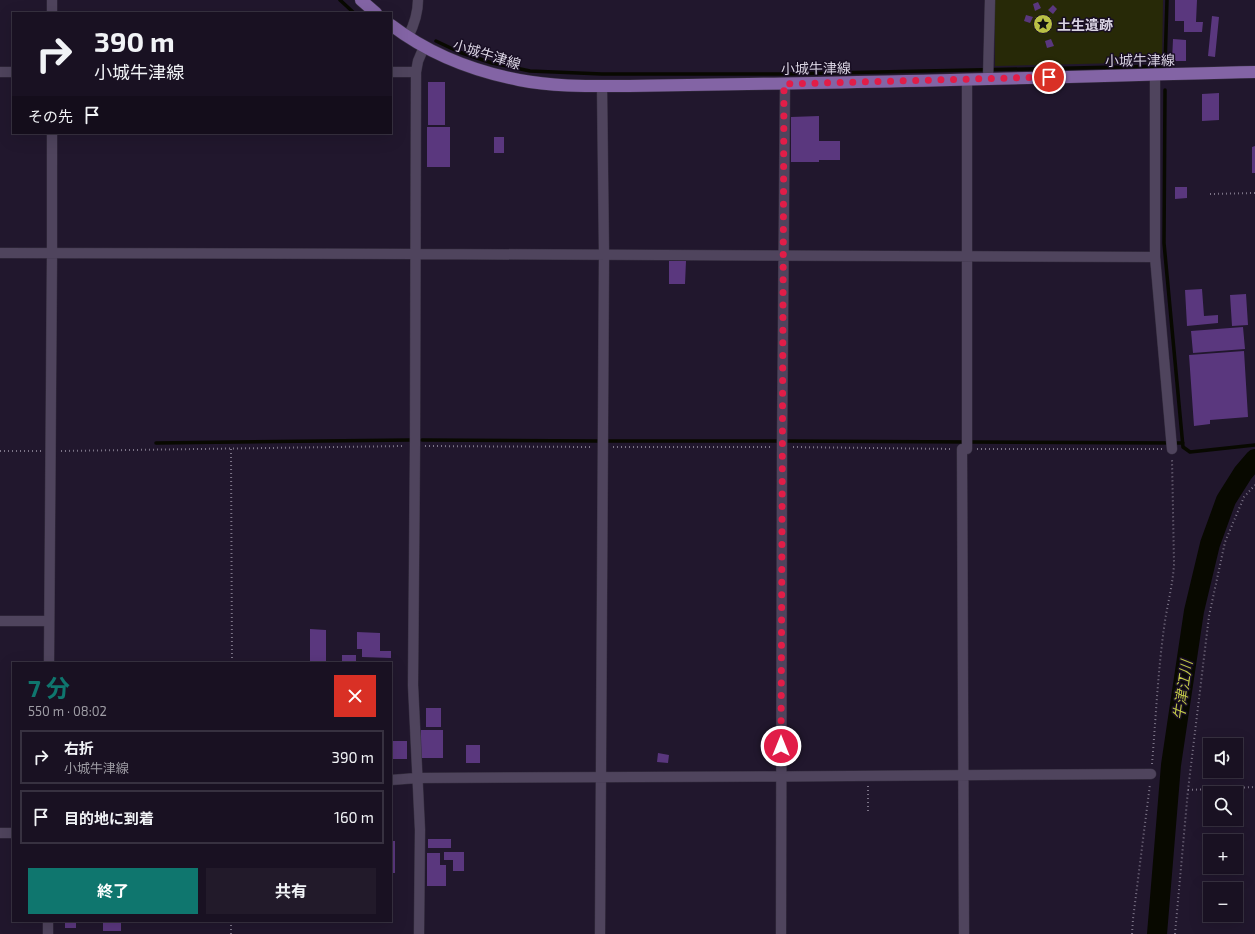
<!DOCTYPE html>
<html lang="ja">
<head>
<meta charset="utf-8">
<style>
  :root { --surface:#191122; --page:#221a2a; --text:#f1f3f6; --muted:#9f9da5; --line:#373140; --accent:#0f766e }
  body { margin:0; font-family:"Exo 2","Noto Sans JP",sans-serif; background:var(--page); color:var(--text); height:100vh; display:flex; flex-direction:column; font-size:15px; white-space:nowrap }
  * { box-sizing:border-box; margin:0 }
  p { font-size:13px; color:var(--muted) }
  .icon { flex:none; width:22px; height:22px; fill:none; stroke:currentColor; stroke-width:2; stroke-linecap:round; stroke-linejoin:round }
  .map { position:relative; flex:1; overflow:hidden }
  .panel { position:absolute; left:12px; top:662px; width:380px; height:260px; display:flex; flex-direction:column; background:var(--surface); border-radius:0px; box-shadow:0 4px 16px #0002,0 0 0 1px var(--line) }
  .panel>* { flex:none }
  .hud { position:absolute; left:12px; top:12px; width:380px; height:122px; border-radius:0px; box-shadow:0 4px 16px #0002,0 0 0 1px var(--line); background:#191122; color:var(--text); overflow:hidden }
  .controls { position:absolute; left:1203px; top:738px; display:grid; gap:8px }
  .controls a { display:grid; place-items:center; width:40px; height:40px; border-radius:0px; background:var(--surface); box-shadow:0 4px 16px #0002,0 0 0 1px var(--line); font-size:20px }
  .pin { position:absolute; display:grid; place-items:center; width:34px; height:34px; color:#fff; margin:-17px; border:2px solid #fff; border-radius:50%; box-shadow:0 1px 4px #0007 }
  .me { position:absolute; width:44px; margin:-22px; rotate:0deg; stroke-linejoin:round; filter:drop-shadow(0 0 3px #0008) }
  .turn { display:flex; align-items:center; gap:14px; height:84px; padding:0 16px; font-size:18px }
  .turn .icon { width:52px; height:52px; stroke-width:2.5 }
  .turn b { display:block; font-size:28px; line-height:34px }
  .then { display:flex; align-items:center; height:38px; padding:0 16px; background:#0003; gap:8px; font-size:15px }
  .round { display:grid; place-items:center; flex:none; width:42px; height:42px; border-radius:0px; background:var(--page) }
  .headline { display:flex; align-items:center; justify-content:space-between; height:68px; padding:0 16px }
  h1 { font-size:24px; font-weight:700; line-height:30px; color:var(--accent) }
  .action { display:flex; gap:8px; margin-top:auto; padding:8px 16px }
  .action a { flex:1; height:46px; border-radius:0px; background:var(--accent); color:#fff; font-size:16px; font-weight:700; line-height:46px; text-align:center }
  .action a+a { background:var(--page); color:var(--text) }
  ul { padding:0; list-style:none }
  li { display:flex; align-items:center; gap:12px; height:54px; margin:0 8px 6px; padding:0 8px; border:2px solid var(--line); border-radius:0px }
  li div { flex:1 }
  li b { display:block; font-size:15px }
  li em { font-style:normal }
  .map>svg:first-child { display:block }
</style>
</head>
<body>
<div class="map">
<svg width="1255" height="934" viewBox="0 0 1255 934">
  <rect width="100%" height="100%" fill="#21172d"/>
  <path fill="#272907" d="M995,0H1163L1162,62L995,66Z"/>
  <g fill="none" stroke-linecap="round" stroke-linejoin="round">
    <path stroke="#080900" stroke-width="3.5" d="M340,0L354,13
      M436,41L459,52L492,63L530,71L602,74H785L1165,66L1167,0
      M1165,90L1164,243L1183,447L1190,452L1255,445
      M422,440L598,441
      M607,441H779
      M786,441L1183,443
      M156,443L410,440"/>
    <path stroke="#080900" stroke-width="20" d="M1157,934L1171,765L1194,611L1210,544L1226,500L1243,473L1255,459"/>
  </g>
  <path fill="#5a377e" d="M1175,0H1197L1196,22H1203L1202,32H1184V21H1175Z
    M1038,2L1041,8L1035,11L1033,4Z
    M1053,5L1057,9L1053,14L1048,10Z
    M1026,15L1033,17L1030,23L1024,21Z
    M1212,16L1219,17L1215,57L1208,56Z
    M1051,39L1054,46L1047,48L1045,41Z
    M1173,39L1186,40V61H1172Z
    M428,82H445V125H428Z
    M1219,93V120L1202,121V94Z
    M819,116V141H840V160H819V162H791V117Z
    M427,127H450V167H427Z
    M494,137H504V153H494Z
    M1255,146V173H1252V147Z
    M1175,187H1187V198L1175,199Z
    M669,261H686L685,284H669Z
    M1202,289L1204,316L1218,315V323L1187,326L1185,290Z
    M1246,294L1248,325L1232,326L1230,295Z
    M1243,327L1245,349L1193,353L1191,331Z
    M1244,351L1248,417L1210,420V424L1194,426L1189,355Z
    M310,629L326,630V663H310Z
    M357,632L380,633V651H391V658L362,657V649H357Z
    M342,655H356V663H342Z
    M426,708H441V727H426Z
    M421,730H443V758H421Z
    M392,741H407V759H392Z
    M466,745H480V763H466Z
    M658,753L669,755L668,763L657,762Z
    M428,839H451V848H428Z
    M391,841H395V873H391Z
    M444,852H464V871H453V860H444Z
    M427,853H440V865H446V886H427Z
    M65,921H76V928H65Z
    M103,921H121V931H103Z"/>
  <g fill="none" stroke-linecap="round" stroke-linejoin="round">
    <g stroke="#383142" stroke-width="11">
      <path id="street" d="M52,0V13
        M408,37C414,25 418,13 418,0
        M0,72H13
        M391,72H416
        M1155,75V257L1172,449
        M967,79V449
        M988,79L990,0
        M0,253L416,254L1155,257
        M962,449L964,934
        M0,621H49
        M49,663L52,253V133
        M391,780L417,778C662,776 906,777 1151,774
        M0,833H13
        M48,934V921
        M419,934L420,830L413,685L415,446L416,72L418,61L424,47
        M600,934L604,255L602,86
        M781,934L782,447L785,84"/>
    </g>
    <g stroke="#383142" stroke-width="13">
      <path id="primary" d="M361,0L376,13
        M391,25C429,54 473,71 519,80C555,87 593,86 629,86C669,85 709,85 748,84C917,82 1086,76 1255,72"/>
    </g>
    <path stroke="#7c7487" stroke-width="2" stroke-dasharray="1 3" stroke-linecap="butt" d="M1210,194L1255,193
      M425,446L592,447
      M613,447H772
      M793,447L952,449
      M231,449L232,663
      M977,449H1162
      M0,451H41
      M61,451L404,446
      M1152,764C1156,716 1158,668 1165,621C1168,602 1173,583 1174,564L1172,458
      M868,786V813
      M1188,790L1255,787
      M231,934V921
      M1132,934L1133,919L1150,784
      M1175,934L1188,790L1209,616L1225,542L1244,497L1255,485"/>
    <use href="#street" stroke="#4f445d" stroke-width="10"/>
    <use href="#primary" stroke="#8364a5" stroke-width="12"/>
  </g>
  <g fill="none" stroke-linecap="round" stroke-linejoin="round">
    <path stroke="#e11d48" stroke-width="7" stroke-dasharray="0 12.6" d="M781,746L784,84L1049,77"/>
  </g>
  <defs>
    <g id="sight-disc" transform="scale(1)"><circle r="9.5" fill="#bac045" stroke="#180e23"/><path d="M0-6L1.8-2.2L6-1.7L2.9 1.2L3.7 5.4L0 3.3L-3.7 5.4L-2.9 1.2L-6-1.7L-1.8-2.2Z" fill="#111"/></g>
  </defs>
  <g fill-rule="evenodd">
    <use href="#sight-disc" x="1043" y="24"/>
  </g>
  <g text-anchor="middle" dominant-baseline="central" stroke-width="3" stroke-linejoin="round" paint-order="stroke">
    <g font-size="14" font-weight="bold" fill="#d9d3e2" stroke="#180e23" text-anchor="start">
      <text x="1057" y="24">土生遺跡</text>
    </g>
    <g font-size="14" fill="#d9d3e2" stroke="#180e23">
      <text transform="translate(487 54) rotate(17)">小城牛津線</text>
      <text transform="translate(1140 60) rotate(-1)">小城牛津線</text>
      <text transform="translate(816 68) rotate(-1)">小城牛津線</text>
    </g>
    <g font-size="15" font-style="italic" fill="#c0c747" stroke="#180e23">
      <text transform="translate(1182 690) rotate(-82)">牛津江川</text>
    </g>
  </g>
</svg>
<div class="controls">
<a><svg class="icon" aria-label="sound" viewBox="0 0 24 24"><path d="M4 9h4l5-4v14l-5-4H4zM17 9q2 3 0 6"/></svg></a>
<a><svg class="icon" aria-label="search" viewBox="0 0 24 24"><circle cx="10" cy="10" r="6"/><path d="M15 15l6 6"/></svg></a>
<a>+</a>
<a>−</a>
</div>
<div class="pin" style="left:1049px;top:77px;background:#d93025"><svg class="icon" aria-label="arrive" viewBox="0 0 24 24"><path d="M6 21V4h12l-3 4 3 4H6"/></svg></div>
<svg class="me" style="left:781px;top:746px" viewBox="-20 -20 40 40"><circle r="17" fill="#e11d48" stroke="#fff" stroke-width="3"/><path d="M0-11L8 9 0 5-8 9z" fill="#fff"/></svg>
<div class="hud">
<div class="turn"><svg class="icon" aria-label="right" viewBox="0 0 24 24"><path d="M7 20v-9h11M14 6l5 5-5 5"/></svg><div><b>390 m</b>小城牛津線</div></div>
<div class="then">その先<svg class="icon" aria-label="arrive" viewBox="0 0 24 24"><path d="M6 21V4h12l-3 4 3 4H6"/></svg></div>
</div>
<section class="panel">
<div class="headline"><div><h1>7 分</h1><p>550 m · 08:02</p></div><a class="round" style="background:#d93025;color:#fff"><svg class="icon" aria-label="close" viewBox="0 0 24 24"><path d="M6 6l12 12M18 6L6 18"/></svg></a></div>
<ul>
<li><svg class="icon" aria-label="right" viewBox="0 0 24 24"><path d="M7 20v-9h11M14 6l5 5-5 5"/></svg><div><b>右折</b><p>小城牛津線</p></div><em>390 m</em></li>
<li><svg class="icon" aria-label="arrive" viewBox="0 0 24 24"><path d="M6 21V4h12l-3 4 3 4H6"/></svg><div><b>目的地に到着</b></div><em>160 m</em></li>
</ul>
<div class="action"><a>終了</a><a>共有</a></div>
</section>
</div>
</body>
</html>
